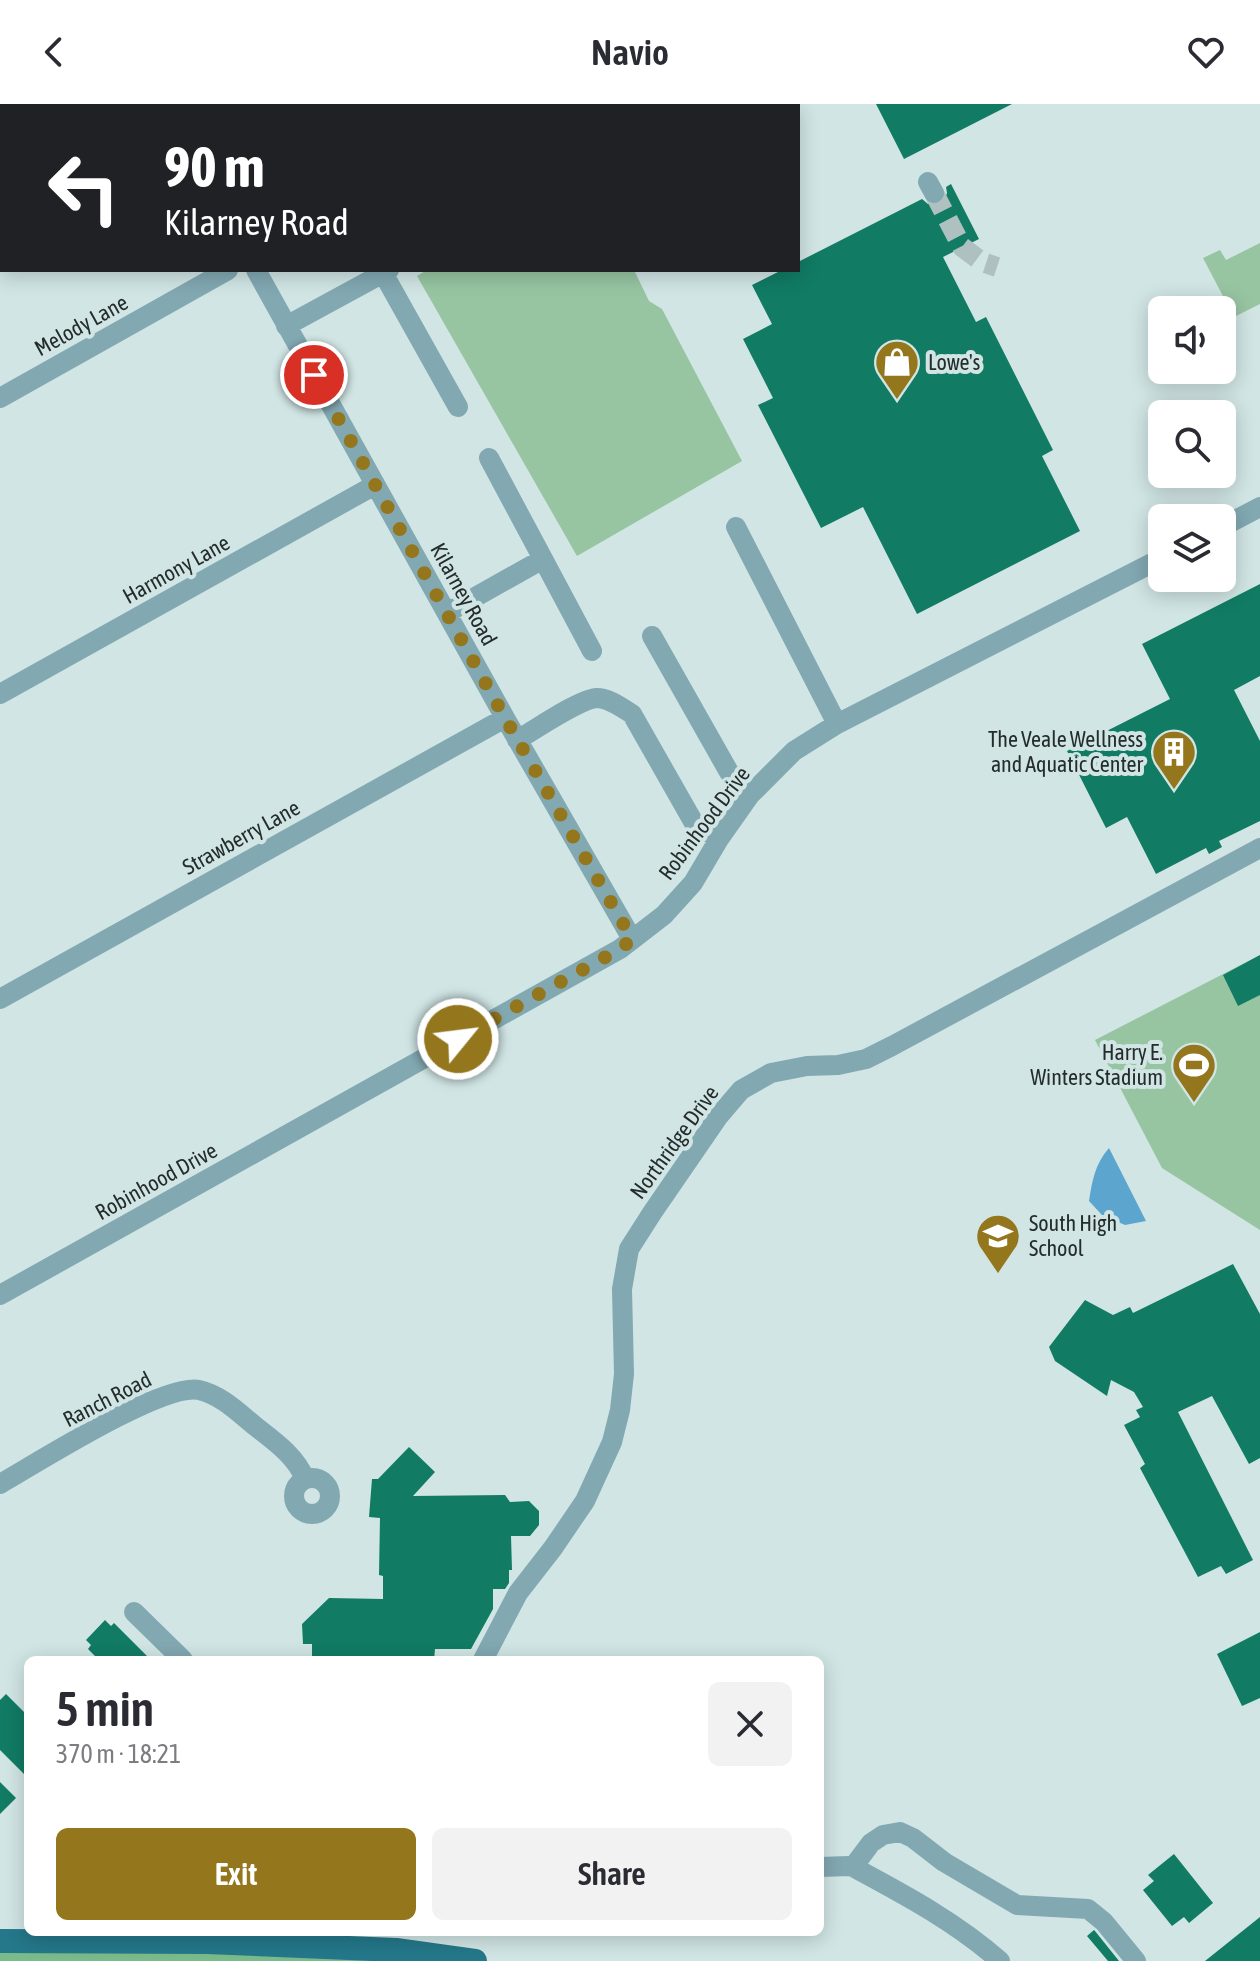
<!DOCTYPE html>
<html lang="en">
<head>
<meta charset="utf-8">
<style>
  :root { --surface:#fff; --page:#f2f2f3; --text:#2b2b33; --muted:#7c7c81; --accent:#94761d }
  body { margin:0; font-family:"Asap Condensed",sans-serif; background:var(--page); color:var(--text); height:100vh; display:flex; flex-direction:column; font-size:30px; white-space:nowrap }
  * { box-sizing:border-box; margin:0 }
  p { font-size:26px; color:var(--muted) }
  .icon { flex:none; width:44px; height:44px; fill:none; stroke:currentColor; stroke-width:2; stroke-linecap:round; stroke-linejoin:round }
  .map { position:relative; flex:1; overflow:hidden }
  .drawer { position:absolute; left:24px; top:1552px; width:800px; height:280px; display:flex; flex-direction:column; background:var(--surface); border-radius:12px; box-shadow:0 4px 20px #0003 }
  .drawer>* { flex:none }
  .banner { position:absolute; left:0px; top:0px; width:800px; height:168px; box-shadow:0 4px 20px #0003; background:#202124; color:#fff; overflow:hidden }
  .buttons { position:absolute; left:1148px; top:192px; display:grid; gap:16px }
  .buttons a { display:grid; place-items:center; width:88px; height:88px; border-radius:12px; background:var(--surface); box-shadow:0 4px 20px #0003; font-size:40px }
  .pin { position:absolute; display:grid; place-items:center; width:68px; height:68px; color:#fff; margin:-34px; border:4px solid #fff; border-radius:50%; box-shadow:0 2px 8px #0007 }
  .me { position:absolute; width:88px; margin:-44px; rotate:61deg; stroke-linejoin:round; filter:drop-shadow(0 0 6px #0008) }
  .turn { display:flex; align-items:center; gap:28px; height:168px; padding:0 32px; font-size:36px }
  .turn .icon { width:104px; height:104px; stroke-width:2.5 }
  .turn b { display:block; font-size:56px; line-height:68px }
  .round { display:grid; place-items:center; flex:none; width:84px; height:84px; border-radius:12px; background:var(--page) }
  .summary { display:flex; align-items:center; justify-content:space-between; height:136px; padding:0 32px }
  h1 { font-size:48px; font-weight:600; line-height:60px }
  .primary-button { display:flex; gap:16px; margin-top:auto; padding:16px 32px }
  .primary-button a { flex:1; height:92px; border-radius:12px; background:var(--accent); color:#fff; font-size:32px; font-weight:600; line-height:92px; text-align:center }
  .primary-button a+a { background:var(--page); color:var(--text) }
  header { display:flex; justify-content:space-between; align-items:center; height:104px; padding:0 32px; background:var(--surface); font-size:36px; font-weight:600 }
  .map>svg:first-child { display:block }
</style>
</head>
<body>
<header><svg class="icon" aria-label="back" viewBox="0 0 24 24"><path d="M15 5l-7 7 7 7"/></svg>Navio<svg class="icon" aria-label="heart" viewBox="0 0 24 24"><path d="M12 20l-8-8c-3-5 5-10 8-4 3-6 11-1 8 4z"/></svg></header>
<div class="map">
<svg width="1260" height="1857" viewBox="0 0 1260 1857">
  <rect width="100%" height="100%" fill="#d0e5e4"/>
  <path fill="#97c5a2" d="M1260,139V200L1234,213L1203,154L1220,146L1226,156Z
    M427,166H634L649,197L662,205L742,357L577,452L417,172Z
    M1260,851V1126L1162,1064L1095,936Z"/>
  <path fill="#7abb8b" d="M0,1837L475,1857H0Z"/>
  <path fill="#5ca5cf" d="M1109,1044L1146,1117L1125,1121L1102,1111L1089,1097C1092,1077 1095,1060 1109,1044Z"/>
  <path fill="#117b64" d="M876,0H1012L904,55Z
    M951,80L979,135L943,153L976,218L986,213L1053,346L1042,352L1080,427L917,510L863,403L821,424L758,301L773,294L743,235L772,220L752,181L782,166H798V158L922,95L928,100L940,101L945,95L947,89L946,83Z
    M1260,480V572L1234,586L1260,637V717L1219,737L1222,743L1209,750L1206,744L1156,770L1127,713L1106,724L1067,647L1170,595L1142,540Z
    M1260,851V891L1238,902L1223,871Z
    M1233,1160L1260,1210V1354L1249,1360L1212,1292L1178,1308L1253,1456L1226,1470L1221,1462L1198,1473L1140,1364L1145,1360L1124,1321L1140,1313L1136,1306L1143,1303L1134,1288L1111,1276L1107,1292L1055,1257L1049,1243L1085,1196L1113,1211L1130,1203L1133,1209Z
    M409,1343L435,1368L413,1392L505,1391L510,1398L529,1397L539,1407V1421L530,1432H511L512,1466H509V1479L505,1485H493V1505L471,1545H435L434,1556H312V1540H303L302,1520L329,1494L383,1495V1472L379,1471L380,1414L369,1413L372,1375H378Z
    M105,1516L111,1522L114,1519L151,1556H99L88,1545L91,1541L86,1536Z
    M1260,1528V1594L1242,1602L1217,1550Z
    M6,1590L28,1612V1674L0,1646V1596Z
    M0,1678L16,1694L0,1710Z
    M1174,1750L1213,1799L1189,1819L1184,1813L1172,1822L1143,1786L1154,1777L1148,1771Z
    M1260,1813V1857H1205Z
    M1094,1826L1095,1827L1119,1857H1108L1087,1832Z"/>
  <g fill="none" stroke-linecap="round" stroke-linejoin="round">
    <path stroke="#aec0bf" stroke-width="20" stroke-dasharray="20 10" stroke-linecap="butt" d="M934,89L962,143L982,158L997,163"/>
    <path stroke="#82a8b2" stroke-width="20" d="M172,0L173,2
      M457,0L459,2
      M20,2L23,0
      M360,2L364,0
      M0,13L2,12
      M928,78L934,89
      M256,166L505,614L632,835
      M383,169L458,303
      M286,222L389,166
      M0,294L228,166
      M736,423L837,620
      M1222,423L1260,403
      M543,455L592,547
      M447,509L543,455L489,354
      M652,532L729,668L750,691
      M0,590L375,381
      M517,636C535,626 579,595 597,594C609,594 622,604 632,610L694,719L719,735
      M0,895L505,614
      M0,1191L620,845L664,811L693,779L719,735L750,691L794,647L837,620L1162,454
      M294 1392a18 18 0 1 1 36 0a18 18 0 1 1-36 0Z
      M0,1380C37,1359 162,1279 199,1286C221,1291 238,1308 255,1322C274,1337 296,1352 305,1375
      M134,1508L183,1556
      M483,1556L518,1489L553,1444L585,1397L612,1338L620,1306L624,1270L622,1185L629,1145L652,1109L718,1013L741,986L771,969L807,962L838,961L866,955L892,942L1260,744
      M820,1763L849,1762L853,1763C905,1791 956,1818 1000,1857
      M853,1763L871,1739L883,1731L900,1728L913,1734L944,1758L1017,1801L1088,1805L1104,1818L1136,1857"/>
    <path stroke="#24788a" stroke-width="24" d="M0,1837L207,1838L396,1846L475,1857"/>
  </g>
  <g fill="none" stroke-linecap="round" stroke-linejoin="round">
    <path stroke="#94761d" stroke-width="14" stroke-dasharray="0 25.2" d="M314,271L505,614L632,835L620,845L458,935"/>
  </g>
  <defs>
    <g id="shop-pin" transform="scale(2.3)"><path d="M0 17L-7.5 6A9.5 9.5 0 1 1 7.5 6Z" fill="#94761d" stroke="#d0e5e4"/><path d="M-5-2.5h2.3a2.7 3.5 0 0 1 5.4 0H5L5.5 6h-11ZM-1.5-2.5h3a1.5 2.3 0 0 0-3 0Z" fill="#fff"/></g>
    <g id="building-pin" transform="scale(2.3)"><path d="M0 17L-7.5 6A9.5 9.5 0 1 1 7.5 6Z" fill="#94761d" stroke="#d0e5e4"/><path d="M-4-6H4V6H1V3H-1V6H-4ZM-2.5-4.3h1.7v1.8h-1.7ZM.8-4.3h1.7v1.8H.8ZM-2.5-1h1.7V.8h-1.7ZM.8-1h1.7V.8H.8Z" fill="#fff"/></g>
    <g id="stadium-pin" transform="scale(2.3)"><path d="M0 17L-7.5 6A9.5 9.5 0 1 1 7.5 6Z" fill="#94761d" stroke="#d0e5e4"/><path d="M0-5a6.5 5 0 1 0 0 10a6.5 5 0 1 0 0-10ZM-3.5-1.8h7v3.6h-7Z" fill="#fff"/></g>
    <g id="school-pin" transform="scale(2.3)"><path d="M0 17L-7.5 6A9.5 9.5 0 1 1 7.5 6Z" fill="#94761d" stroke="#d0e5e4"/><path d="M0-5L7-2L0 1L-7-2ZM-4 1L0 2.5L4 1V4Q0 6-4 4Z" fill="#fff"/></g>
  </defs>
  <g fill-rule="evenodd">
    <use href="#shop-pin" x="897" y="258"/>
    <use href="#building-pin" x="1174" y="648"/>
    <use href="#stadium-pin" x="1194" y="961"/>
    <use href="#school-pin" x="998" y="1132"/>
  </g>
  <g text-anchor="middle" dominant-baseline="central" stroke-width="8" stroke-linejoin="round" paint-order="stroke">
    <g font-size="22" fill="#242c2c" stroke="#d0e5e4">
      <text transform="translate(81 221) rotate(-29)">Melody Lane</text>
      <text transform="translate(176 465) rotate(-29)">Harmony Lane</text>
      <text transform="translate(464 490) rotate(61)">Kilarney Road</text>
      <text transform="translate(704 719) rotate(-53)">Robinhood Drive</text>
      <text transform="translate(241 733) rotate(-29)">Strawberry Lane</text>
      <text transform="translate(674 1038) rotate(-54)">Northridge Drive</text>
      <text transform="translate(156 1077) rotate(-29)">Robinhood Drive</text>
      <text transform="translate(107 1295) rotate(-27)">Ranch Road</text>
    </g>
    <g font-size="22" fill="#242c2c" stroke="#d0e5e4" text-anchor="start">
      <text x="928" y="258">Lowe's</text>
      <text x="1143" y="635" text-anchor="end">The Veale Wellness<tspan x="1143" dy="25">and Aquatic Center</tspan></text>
      <text x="1163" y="948" text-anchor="end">Harry E.<tspan x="1163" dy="25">Winters Stadium</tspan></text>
      <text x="1029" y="1119">South High<tspan x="1029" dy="25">School</tspan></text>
    </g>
  </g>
</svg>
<div class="buttons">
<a><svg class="icon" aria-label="sound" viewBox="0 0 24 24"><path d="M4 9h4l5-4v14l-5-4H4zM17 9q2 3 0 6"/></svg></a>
<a><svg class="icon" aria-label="search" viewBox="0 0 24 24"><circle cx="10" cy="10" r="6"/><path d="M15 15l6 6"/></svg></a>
<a><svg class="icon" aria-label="layers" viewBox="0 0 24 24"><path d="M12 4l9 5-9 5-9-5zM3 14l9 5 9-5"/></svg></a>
</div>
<div class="pin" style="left:314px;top:271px;background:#d93025"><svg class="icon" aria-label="arrive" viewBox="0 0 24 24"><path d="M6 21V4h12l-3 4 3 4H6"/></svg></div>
<svg class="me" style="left:458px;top:935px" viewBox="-20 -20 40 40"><circle r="17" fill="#94761d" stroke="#fff" stroke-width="3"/><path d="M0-11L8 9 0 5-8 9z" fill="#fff"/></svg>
<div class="banner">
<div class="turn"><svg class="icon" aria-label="left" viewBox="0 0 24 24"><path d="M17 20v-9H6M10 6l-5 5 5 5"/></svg><div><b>90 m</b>Kilarney Road</div></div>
</div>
<section class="drawer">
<div class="summary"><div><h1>5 min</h1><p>370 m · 18:21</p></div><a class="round"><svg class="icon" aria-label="close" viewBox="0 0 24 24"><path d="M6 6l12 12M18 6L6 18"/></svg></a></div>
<div class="primary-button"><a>Exit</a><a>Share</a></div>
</section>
</div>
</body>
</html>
